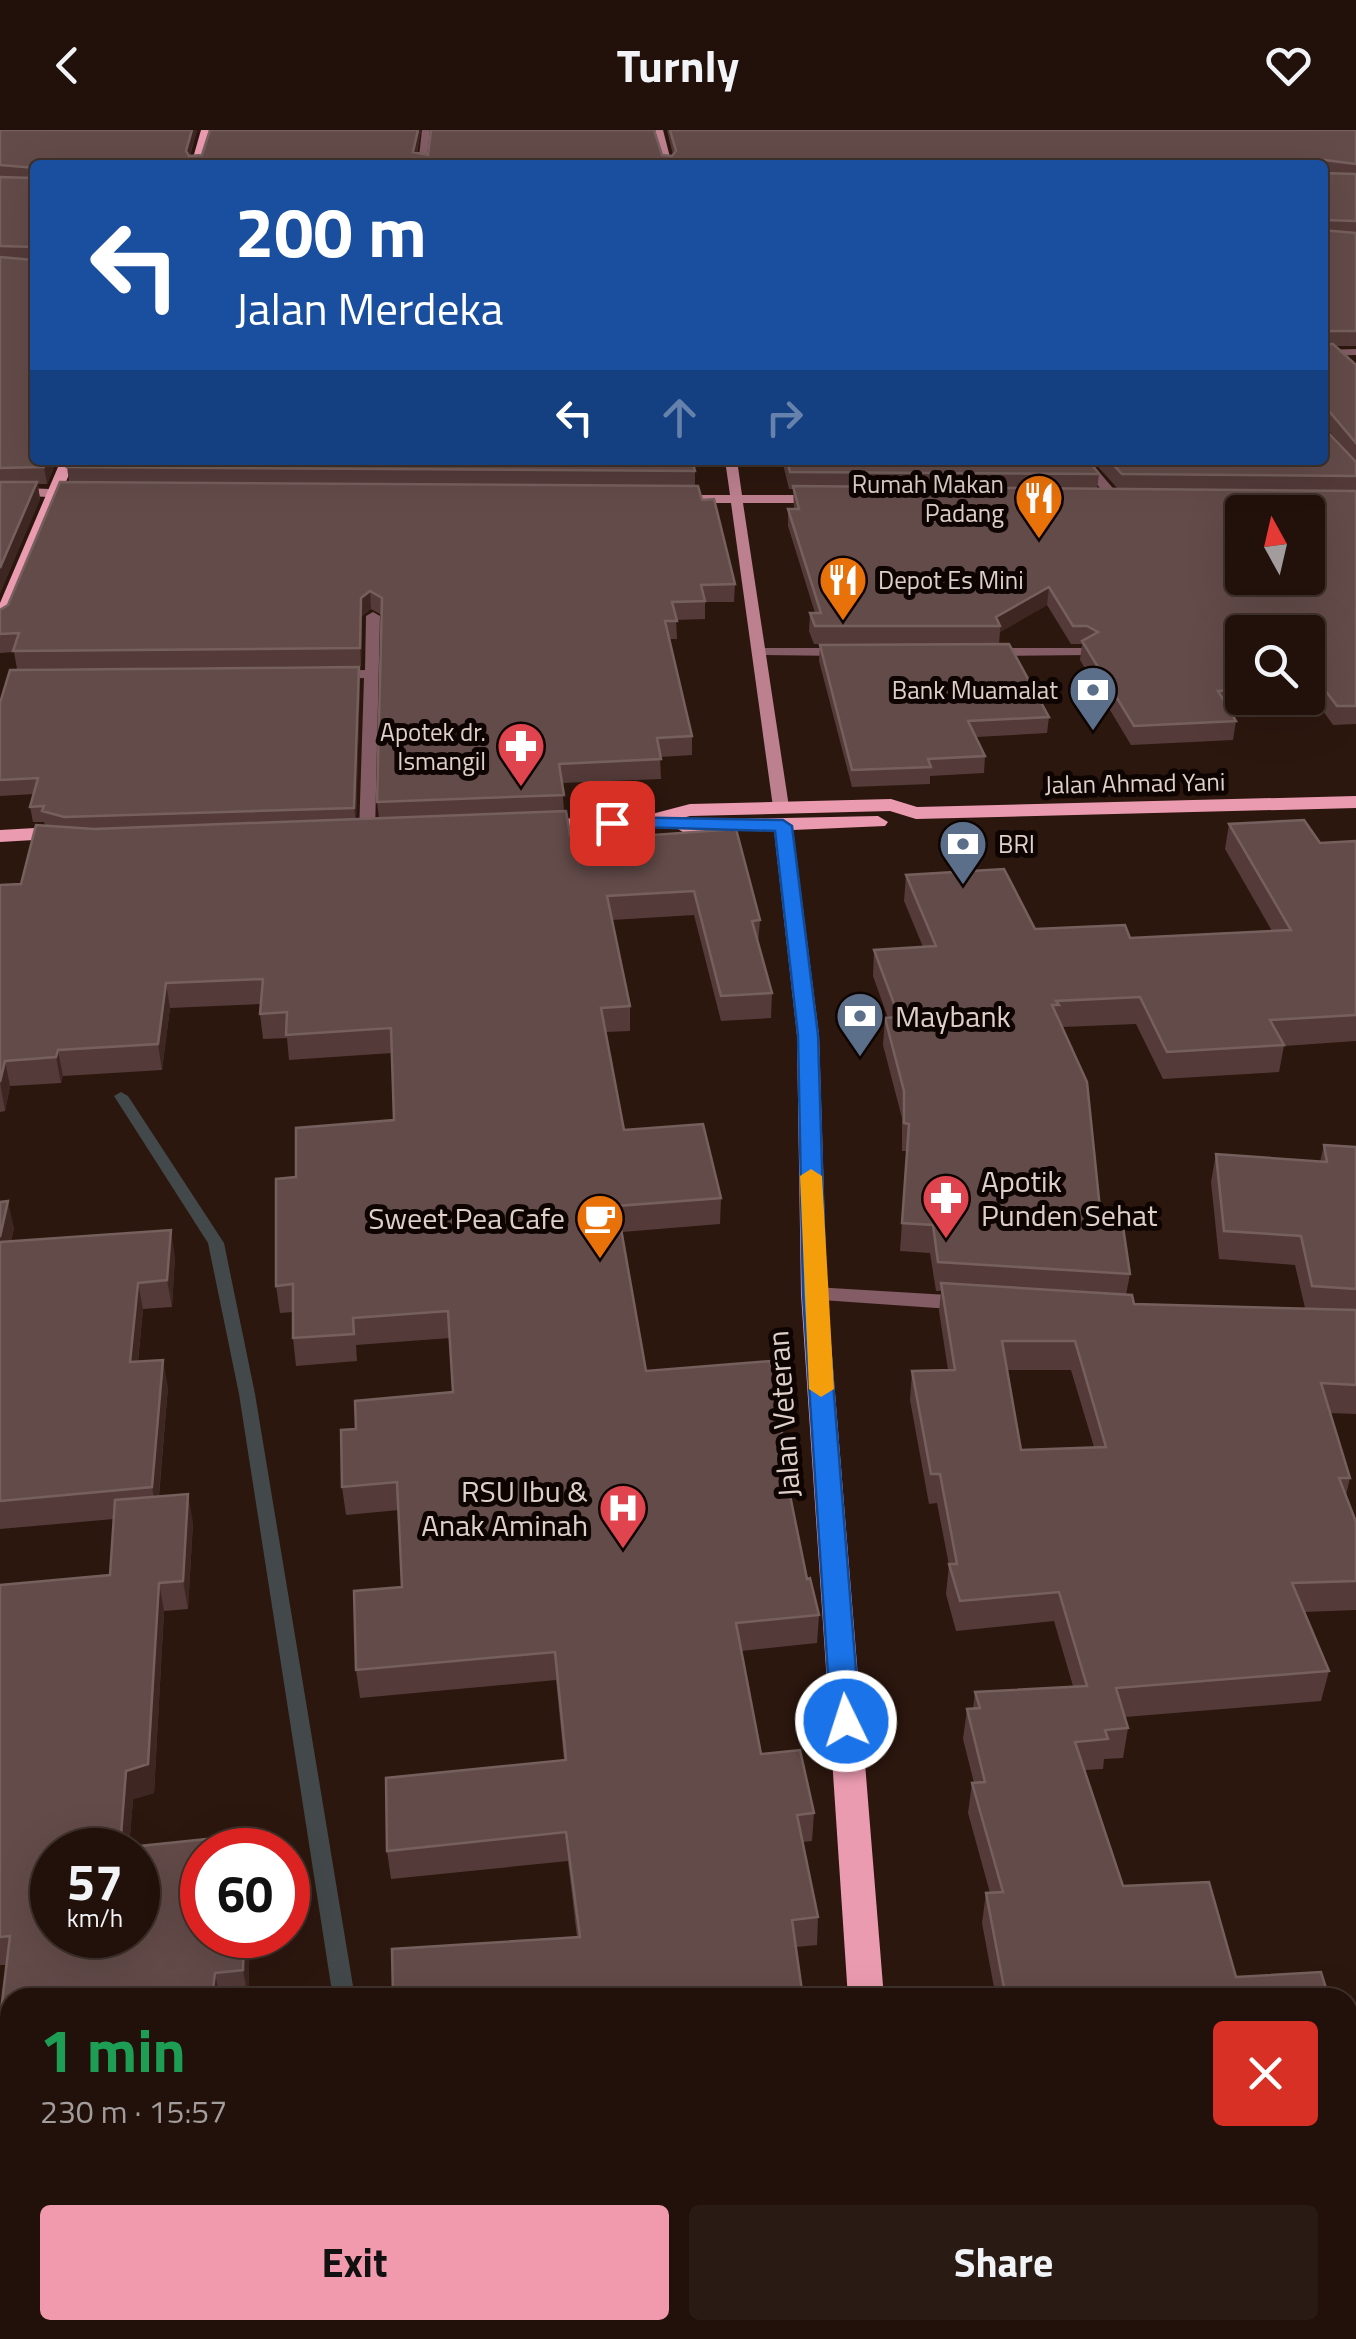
<!DOCTYPE html>
<html lang="en">
<head>
<meta charset="utf-8">
<style>
  :root { --surface:#21110a; --page:#291a13; --text:#f1f3f6; --muted:#a29d9c; --line:#3e312b; --accent:#f29aad }
  body { margin:0; font-family:"Titillium Web",sans-serif; background:var(--page); color:var(--text); height:100vh; display:flex; flex-direction:column; font-size:38px; white-space:nowrap }
  * { box-sizing:border-box; margin:0 }
  p { font-size:32px; color:var(--muted) }
  .icon { flex:none; width:55px; height:55px; fill:none; stroke:currentColor; stroke-width:2; stroke-linecap:round; stroke-linejoin:round }
  .map { position:relative; flex:1; overflow:hidden }
  .details { position:absolute; left:0px; top:1858px; width:1358px; height:352px; display:flex; flex-direction:column; background:var(--surface); border-radius:30px 30px 0 0; box-shadow:0 10px 40px #0002,0 0 0 2px var(--line) }
  .details>* { flex:none }
  .banner { position:absolute; left:30px; top:30px; width:1298px; height:305px; border-radius:10px; box-shadow:0 10px 40px #0002,0 0 0 2px var(--line); background:#1a4fa0; color:#fff; overflow:hidden }
  .needle { width:65px; rotate:352deg }
  .tools { position:absolute; left:1225px; top:365px; display:grid; gap:20px }
  .tools a { display:grid; place-items:center; width:100px; height:100px; border-radius:10px; background:var(--surface); box-shadow:0 10px 40px #0002,0 0 0 2px var(--line); font-size:50px }
  .speed { position:absolute; left:30px; top:1698px; display:flex; gap:20px; font-size:50px; font-weight:700; text-align:center }
  .speed>* { display:grid; place-content:center; width:130px; height:130px; border-radius:50%; background:var(--surface); box-shadow:0 10px 40px #0002,0 0 0 2px var(--line); line-height:1 }
  .speed small { font-size:25px; font-weight:400 }
  .speed .limit { border:15px solid #d22; background:#fff; color:#111 }
  .pin { position:absolute; display:grid; place-items:center; width:85px; height:85px; color:#fff; margin:-42px; border-radius:20px; box-shadow:0 5px 15px #0006 }
  .me { position:absolute; width:110px; margin:-55px; rotate:356deg; stroke-linejoin:round; filter:drop-shadow(0 0 8px #0008) }
  .turn { display:flex; align-items:center; gap:35px; height:210px; padding:0 40px; font-size:45px }
  .turn .icon { width:130px; height:130px; stroke-width:2.5 }
  .turn b { display:block; font-size:70px; line-height:85px }
  .lanes { display:flex; align-items:center; height:95px; padding:0 40px; background:#0003; justify-content:center; gap:50px; direction:ltr }
  .lanes .off { opacity:.35 }
  .round { display:grid; place-items:center; flex:none; width:105px; height:105px; border-radius:10px; background:var(--page) }
  .head { display:flex; align-items:center; justify-content:space-between; height:170px; padding:0 40px }
  h1 { font-size:60px; font-weight:700; line-height:75px; color:#1e9e55 }
  .button { display:flex; gap:20px; margin-top:auto; padding:20px 40px }
  .button a { flex:1; height:115px; border-radius:10px; background:var(--accent); color:#111; font-size:40px; font-weight:700; line-height:115px; text-align:center }
  .button a+a { background:var(--page); color:var(--text) }
  header { display:flex; justify-content:space-between; align-items:center; height:130px; padding:0 40px; background:var(--surface); font-size:45px; font-weight:700 }
  .map>svg:first-child { display:block }
</style>
</head>
<body>
<header><svg class="icon" aria-label="back" viewBox="0 0 24 24"><path d="M15 5l-7 7 7 7"/></svg>Turnly<svg class="icon" aria-label="heart" viewBox="0 0 24 24"><path d="M12 20l-8-8c-3-5 5-10 8-4 3-6 11-1 8 4z"/></svg></header>
<div class="map">
<svg width="1356" height="2209" viewBox="0 0 1356 2209">
  <rect width="100%" height="100%" fill="#2c170e"/>
  <g fill="none" stroke-linecap="round" stroke-linejoin="round">
    <path fill="#43494a" fill-rule="evenodd" d="M121,962L128,966L224,1113L255,1264L355,1868H333L239,1264L208,1113L114,966Z
      M314,2200H338L335,2209H311Z"/>
    <path fill="#835c65" fill-rule="evenodd" d="M422,0H430L426,35H418Z
      M1356,219V225L1322,226V220Z
      M1077,330H1089L1117,363V369H1109Z
      M373,482L380,486L375,703L367,708L359,703L364,548L332,549L325,545L332,541L365,540L366,486Z
      M756,518H844L851,522L844,526L761,525L754,521Z
      M1085,518L1090,519V525L988,526L981,522L988,518Z
      M814,1157L965,1166L975,1173L965,1180L807,1169L804,1164Z"/>
    <path fill="#bd808f" fill-rule="evenodd" d="M655,0H663L672,35H664Z
      M725,330H737L742,365H819L825,369L819,373H743L789,677L781,682L773,677L731,373H678L672,369L678,365H730Z
      M0,357L74,360L80,364L74,368L0,365Z"/>
    <path fill="#eb9bb0" fill-rule="evenodd" d="M201,0H211L201,35H191Z
      M61,330H75L8,492L0,497V473Z
      M1356,666V678L916,689L890,681L690,686L648,697L534,702L524,696L534,690L648,685L690,674L891,669L917,677Z
      M878,686L888,692L885,696L793,700L819,905L827,1164L884,1868H848L801,1164L797,905L774,700L683,702L673,696L683,690Z
      M35,698L71,708L74,712L64,718L34,710L0,712V700Z
      M865,2200H905L906,2209H866Z"/>
  </g>
  <path fill="#543b3a" fill-rule="evenodd" d="M0,0H197L190,26L202,25L210,0H421L417,23L428,25L672,26L673,25L667,0H1356V216H1335L1356,235V594L1333,595L1319,575L1229,579L1236,591L1233,610L1131,615L1080,530L1082,514H1071L1047,475L1000,502L999,514L1049,587L1047,603L976,607L985,626L984,643L930,646V654L852,657L819,531L820,515L895,514H814L809,501L810,483H815L788,396V379H794L793,359H789L782,330H1088L1099,344L1097,359H1118L1092,330H1322L1352,328L1325,296L1322,295V35H35V330H57L47,354H38L40,369L0,463ZM1242,502H1308V568H1242Z
    M67,337L695,341V356L735,454L734,472H705V489L676,490L677,509H670L692,606V625L660,627L661,649L562,653L564,681L570,705L760,790L758,815L772,863L771,888L721,891L694,785L612,790L630,876V901L606,902L624,1000L721,1068L720,1094L622,1102L646,1241L780,1272L779,1293L784,1311L783,1332L807,1449L819,1485L817,1513L741,1521L761,1624L814,1683L812,1711L803,1712L818,1787L817,1815L796,1817L803,1868H393L577,1807L568,1731L391,1749L387,1721L564,1630L556,1550L360,1568L356,1540L402,1457L399,1380L346,1385L342,1357L356,1299L453,1262L450,1208L356,1215L357,1231L296,1236L293,1208V1182L280,1183L276,1156L296,1047L394,990L392,923L289,930L287,908L263,909L260,884V874L170,878L162,940L63,946L61,953L10,956L5,981L0,982V755L21,754L45,695L44,692H33L30,677L34,664L0,666V573L359,537L360,552L356,689L379,688L377,672L382,485L371,479L362,486L361,536L17,539L14,522L0,523V480L8,475L69,352Z
    M1229,694L1320,713L1356,711V911L1284,916L1279,942L1163,949L1136,894L1062,897L1101,1089L1130,1144L1126,1165L1134,1174L1305,1178L1295,1135L1219,1129L1211,1052L1216,1024L1320,1032L1324,1015L1356,1017V1284L1330,1283L1350,1348L1346,1365L1356,1392V1480L1304,1482L1329,1541L1321,1571L1125,1587L1128,1598L1123,1628L1104,1629L1103,1639L1085,1640L1123,1756L1236,1847L1329,1868H996L982,1793L986,1763H990L968,1683L972,1653H974L963,1609L967,1579H973L975,1562L1073,1556L1054,1491L956,1501L946,1464L949,1435L937,1373L929,1374L910,1270L912,1241L948,1240L939,1181L941,1161H936L930,1123L900,1121L907,1021H902V988L883,915L885,888H888L873,846L874,820L923,817L904,771L906,745L1035,799L1130,808L1272,801L1225,719ZM1007,1240H1071L1094,1317L1021,1320Z
    M0,1072L14,1098L11,1111L175,1126L172,1177L143,1179L138,1232L168,1257L159,1366L193,1392L188,1479L164,1481L154,1663L133,1669L129,1717L250,1805L248,1868H10V2114H0V1889L7,1835H0V1455L110,1445L114,1389L0,1399Z
    M1348,1877H1356V2121H1348Z
    M667,2200H784V2208L775,2209H668Z
    M1181,2200H1278L1280,2209H1183Z"/>
  <path fill="#3e2622" d="M192,0H197L187,34L186,21Z
    M418,0H421L414,35L413,22Z
    M47,330H57L47,354L44,337Z
    M37,352L40,369L0,463V438Z
    M1049,457L1047,475L1000,502V496L996,487Z
    M370,461L371,479L362,486L361,536L360,518L361,468Z
    M359,537L360,552L356,693L354,678Z
    M166,853L170,878L162,940L158,914Z
    M58,920L63,946L61,953L56,927Z
    M5,931L10,956L5,981L0,952Z
    M8,1071L14,1098L5,1139L0,1117V1107Z
    M171,1100L175,1126L172,1177L167,1150Z
    M138,1153L143,1179L135,1260L130,1232Z
    M163,1230L168,1257L157,1385L152,1357Z
    M188,1364L193,1392L188,1479L183,1451Z
    M159,1453L164,1481L154,1663L133,1669L129,1720H120L126,1641Z
    M244,1805H250L248,1868L243,1840Z
    M215,1843L220,1868H212Z"/>
  <path fill="#634b49" stroke="#76605d" stroke-width="2.5" fill-rule="evenodd" d="M0,0H192L186,21L189,26L202,25L210,0H418L413,22L428,25L431,0H654L662,25L672,26L676,21L670,0H1356V34L1324,30L1322,38V35H35V38L0,35Z
    M35,43V117L0,116V47L33,48Z
    M1322,43L1356,44V91L1324,90L1322,94Z
    M1322,100L1356,103V201H1324L1322,203Z
    M35,119V330H47L44,337L0,338V127L33,130Z
    M1322,214H1333L1356,235V313L1328,280L1322,279Z
    M1322,296L1356,332V346L1122,344L1109,330H1322Z
    M70,330H692L695,341L67,337Z
    M787,330H1088L1099,344L790,342Z
    M0,352H37L0,438Z
    M60,352L698,356L702,370L714,369L735,454L701,455L705,471L672,472L677,491H665L692,606L657,608L661,629L559,634L564,665L377,672L382,468L370,461L361,468L360,518L13,521L19,503L0,504V480L8,475Z
    M793,356L1356,361V576H1337L1322,556L1308,557V502H1242V560L1218,561L1236,591L1134,596L1082,511L1098,502L1087,496H1073L1049,457L996,487L1000,496H815L810,483H821L788,379H799ZM1242,382H1308V448H1242Z
    M1009,514L1049,587L968,591L985,626L928,629L931,637L852,640L820,515Z
    M359,537L354,678L64,687L42,681L44,676L30,677L38,648L0,650V573L10,540Z
    M566,681L570,705L582,704L583,710L736,699L760,790L752,791L772,863L721,866L694,761L607,766L630,876L601,878L624,1000L703,994L721,1068L617,1076L646,1241L770,1231L780,1272H774L784,1311H779L807,1449L810,1448L819,1485L736,1493L761,1624L800,1620L814,1683L797,1685L818,1787L792,1790L803,1868H645V1863L597,1867L596,1859L498,1868H393L392,1819L580,1807L566,1702L387,1721L386,1648L566,1630L555,1522L356,1540L354,1461L402,1457L397,1352L342,1357L341,1300L356,1299L355,1271L453,1262L448,1181L353,1188L354,1204L293,1208V1154L276,1156V1049L296,1047V998L394,990L391,898L286,905L287,882L260,884L263,849L166,853L158,914L58,920L56,927L5,931L0,952V755L21,754L36,695L94,699Z
    M1304,690L1320,713L1356,711V885L1270,890L1284,915L1167,922L1140,867L1056,871L1059,875H1052L1087,952L1101,1089L1122,1090L1130,1144L938,1132L933,1095L902,1093L909,994L904,993V961L885,888L899,887L874,820L936,816L906,745L1004,739L1035,799L1125,795L1130,808L1291,800L1229,694Z
    M1324,1015L1356,1017V1159L1312,1156L1301,1106L1224,1101L1216,1024L1327,1032Z
    M8,1071L0,1107V1072Z
    M171,1100L167,1150L138,1153L130,1232L163,1230L152,1357L0,1371V1112Z
    M941,1153L1132,1165L1134,1174L1356,1180V1255L1321,1253L1350,1348H1339L1356,1392V1451L1292,1453L1329,1541L1116,1558L1128,1598L1105,1600L1108,1609L1075,1612L1123,1756L1209,1752L1236,1847L1321,1842L1329,1868H1006L986,1763L1003,1762L972,1653L985,1652L967,1579L980,1578L975,1562L1087,1556L1059,1462L960,1471L949,1434H957L940,1344H931L912,1241L955,1240ZM1002,1211H1075L1106,1317L1021,1320Z
    M188,1364L183,1451L159,1453L148,1634L126,1641L120,1718L246,1705V1720H202V1805H244L243,1840L215,1843L212,1868H10V2086H0V1889L10,1806L0,1807V1455L110,1445L115,1370ZM52,1720H138V1805H52Z
    M1348,1877H1356V2092H1348Z
    M1196,2200H1278L1280,2209H1198Z"/>
  <path fill="#1a73e8" stroke="#114b97" stroke-width="2.5" d="M612,687L783,690L792,696L818,905L826,1164L860,1591L856,1599H836L831,1591L803,1164L798,905L775,701L606,696V689Z"/>
  <path fill="#f59e0b" d="M811,1039L822,1046L834,1259L821,1267L809,1259L800,1046Z"/>
  <defs>
    <g id="restaurant-pin" transform="scale(2.5)"><path d="M0 17L-7.5 6A9.5 9.5 0 1 1 7.5 6Z" fill="#e8710a" stroke="#0e0503"/><path d="M-5-6h1v4h1v-4h1v4h1v-4h1v5L-1.5 .5V6h-2V.5L-5-1ZM5-6V6H3V1.5H1.5Q1.5-4 5-6Z" fill="#fff"/></g>
    <g id="bank-pin" transform="scale(2.5)"><path d="M0 17L-7.5 6A9.5 9.5 0 1 1 7.5 6Z" fill="#5c6f8a" stroke="#0e0503"/><path d="M-6-4H6V4H-6ZM0-2.3a2.3 2.3 0 1 0 0 4.6a2.3 2.3 0 1 0 0-4.6Z" fill="#fff"/></g>
    <g id="pharmacy-pin" transform="scale(2.5)"><path d="M0 17L-7.5 6A9.5 9.5 0 1 1 7.5 6Z" fill="#e0444e" stroke="#0e0503"/><path d="M-2-6h4v4h4v4h-4v4h-4v-4h-4v-4h4Z" fill="#fff"/></g>
    <g id="cafe-pin" transform="scale(2.5)"><path d="M0 17L-7.5 6A9.5 9.5 0 1 1 7.5 6Z" fill="#e8710a" stroke="#0e0503"/><path d="M-5.5-4.5H6V0H3Q3 3.5 0 3.5H-2.5Q-5.5 3.5-5.5 0ZM3-3.2v2h1.7v-2ZM-6 4.5H4V6H-6Z" fill="#fff"/></g>
    <g id="hospital-pin" transform="scale(2.5)"><path d="M0 17L-7.5 6A9.5 9.5 0 1 1 7.5 6Z" fill="#e0444e" stroke="#0e0503"/><path d="M-5-5h3v3.5h4V-5h3V5h-3V1.5h-4V5h-3Z" fill="#fff"/></g>
  </defs>
  <g fill-rule="evenodd">
    <use href="#restaurant-pin" x="1039" y="368"/>
    <use href="#restaurant-pin" x="843" y="450"/>
    <use href="#bank-pin" x="1093" y="560"/>
    <use href="#pharmacy-pin" x="521" y="616"/>
    <use href="#bank-pin" x="963" y="714"/>
    <use href="#bank-pin" x="860" y="886"/>
    <use href="#pharmacy-pin" x="946" y="1068"/>
    <use href="#cafe-pin" x="600" y="1088"/>
    <use href="#hospital-pin" x="623" y="1378"/>
  </g>
  <g text-anchor="middle" dominant-baseline="central" stroke-width="10" stroke-linejoin="round" paint-order="stroke">
    <g font-size="25" fill="#decfc9" stroke="#0e0503" text-anchor="end">
      <text x="1004" y="354">Rumah Makan<tspan x="1004" dy="29">Padang</tspan></text>
      <text x="878" y="450" text-anchor="start">Depot Es Mini</text>
      <text x="1058" y="560">Bank Muamalat</text>
      <text x="486" y="602">Apotek dr.<tspan x="486" dy="29">Ismangil</tspan></text>
      <text x="998" y="714" text-anchor="start">BRI</text>
    </g>
    <g font-size="25" fill="#decfc9" stroke="#0e0503">
      <text transform="translate(1135 653) rotate(-1)">Jalan Ahmad Yani</text>
    </g>
    <g font-size="30" fill="#decfc9" stroke="#0e0503" text-anchor="start">
      <text x="895" y="886">Maybank</text>
      <text x="981" y="1051">Apotik<tspan x="981" dy="34">Punden Sehat</tspan></text>
      <text x="565" y="1088" text-anchor="end">Sweet Pea Cafe</text>
      <text x="588" y="1361" text-anchor="end">RSU Ibu &amp;<tspan x="588" dy="34">Anak Aminah</tspan></text>
    </g>
    <g font-size="30" fill="#decfc9" stroke="#0e0503">
      <text transform="translate(783 1284) rotate(-94)">Jalan Veteran</text>
    </g>
  </g>
</svg>
<div class="tools">
<a><svg class="needle" viewBox="-14 -14 28 28"><path d="M0-13l5 13h-10z" fill="#e53935"/><path d="M0 13l5-13h-10z" fill="#a29d9c"/></svg></a>
<a><svg class="icon" aria-label="search" viewBox="0 0 24 24"><circle cx="10" cy="10" r="6"/><path d="M15 15l6 6"/></svg></a>
</div>
<div class="speed"><div>57<small>km/h</small></div><div class="limit">60</div></div>
<div class="pin" style="left:612px;top:693px;background:#d93025"><svg class="icon" aria-label="arrive" viewBox="0 0 24 24"><path d="M6 21V4h12l-3 4 3 4H6"/></svg></div>
<svg class="me" style="left:846px;top:1591px" viewBox="-20 -20 40 40"><circle r="17" fill="#1a73e8" stroke="#fff" stroke-width="3"/><path d="M0-11L8 9 0 5-8 9z" fill="#fff"/></svg>
<div class="banner">
<div class="turn"><svg class="icon" aria-label="left" viewBox="0 0 24 24"><path d="M17 20v-9H6M10 6l-5 5 5 5"/></svg><div><b>200 m</b>Jalan Merdeka</div></div>
<div class="lanes"><svg class="icon" aria-label="left" viewBox="0 0 24 24"><path d="M17 20v-9H6M10 6l-5 5 5 5"/></svg><svg class="icon off" aria-label="ahead" viewBox="0 0 24 24"><path d="M12 20V5M6 11l6-6 6 6"/></svg><svg class="icon off" aria-label="right" viewBox="0 0 24 24"><path d="M7 20v-9h11M14 6l5 5-5 5"/></svg></div>
</div>
<section class="details">
<div class="head"><div><h1>1 min</h1><p>230 m · 15:57</p></div><a class="round" style="background:#d93025;color:#fff"><svg class="icon" aria-label="close" viewBox="0 0 24 24"><path d="M6 6l12 12M18 6L6 18"/></svg></a></div>
<div class="button"><a>Exit</a><a>Share</a></div>
</section>
</div>
</body>
</html>
